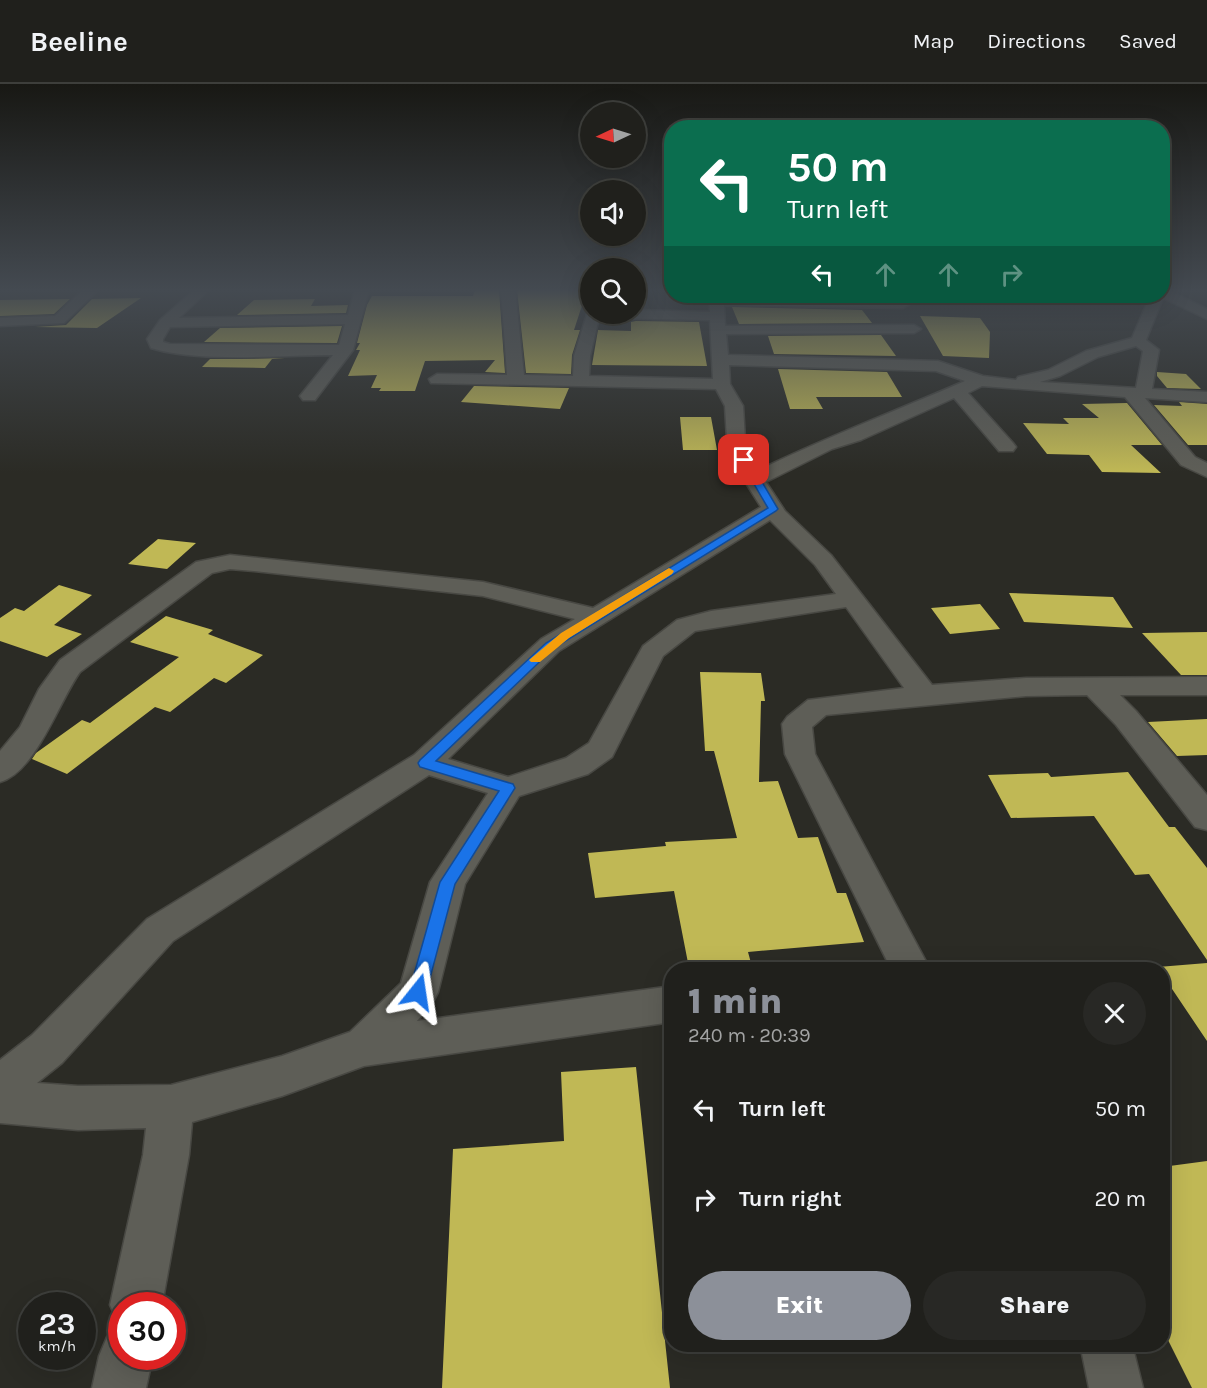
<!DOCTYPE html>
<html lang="en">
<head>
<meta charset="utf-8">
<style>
  :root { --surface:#20201c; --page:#282825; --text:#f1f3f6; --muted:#a2a3a3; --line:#3d3e3b; --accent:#8c9099 }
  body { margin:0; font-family:Karla,sans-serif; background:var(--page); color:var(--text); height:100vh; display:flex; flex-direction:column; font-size:22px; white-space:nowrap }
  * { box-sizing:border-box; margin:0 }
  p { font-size:20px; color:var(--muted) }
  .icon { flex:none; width:33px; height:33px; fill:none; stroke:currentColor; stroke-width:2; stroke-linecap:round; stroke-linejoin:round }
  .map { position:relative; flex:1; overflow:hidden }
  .drawer { position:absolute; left:664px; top:878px; width:506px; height:390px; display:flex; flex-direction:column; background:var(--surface); border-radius:24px; box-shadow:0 6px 24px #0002,0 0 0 2px var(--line) }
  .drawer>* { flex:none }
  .top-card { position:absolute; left:664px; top:36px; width:506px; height:183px; border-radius:24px; box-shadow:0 6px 24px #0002,0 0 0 2px var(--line); background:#0b6e4f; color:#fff; overflow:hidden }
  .needle { width:39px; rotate:266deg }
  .buttons { position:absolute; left:580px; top:18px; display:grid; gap:12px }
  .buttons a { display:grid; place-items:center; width:66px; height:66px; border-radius:50%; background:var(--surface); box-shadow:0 6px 24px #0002,0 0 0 2px var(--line); font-size:30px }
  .speed { position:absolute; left:18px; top:1208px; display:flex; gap:12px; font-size:30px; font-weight:700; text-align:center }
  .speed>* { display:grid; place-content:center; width:78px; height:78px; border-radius:50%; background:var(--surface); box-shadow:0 6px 24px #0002,0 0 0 2px var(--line); line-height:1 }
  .speed small { font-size:15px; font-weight:400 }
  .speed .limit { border:9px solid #d22; background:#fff; color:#111 }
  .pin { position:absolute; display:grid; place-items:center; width:51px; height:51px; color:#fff; margin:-26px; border-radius:12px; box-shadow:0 3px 9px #0006 }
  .me { position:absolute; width:66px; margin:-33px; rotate:15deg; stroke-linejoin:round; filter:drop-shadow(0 0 4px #0008) }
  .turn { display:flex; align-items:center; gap:21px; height:126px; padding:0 24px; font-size:27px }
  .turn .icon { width:78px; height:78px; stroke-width:2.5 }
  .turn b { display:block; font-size:42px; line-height:51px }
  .lanes { display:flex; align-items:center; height:57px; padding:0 24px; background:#0003; justify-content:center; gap:30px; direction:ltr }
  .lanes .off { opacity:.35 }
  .round { display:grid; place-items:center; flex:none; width:63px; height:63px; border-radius:32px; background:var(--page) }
  .headline { display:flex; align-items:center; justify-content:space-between; height:102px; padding:0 24px }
  h1 { font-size:36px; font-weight:800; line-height:45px; color:var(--accent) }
  .button { display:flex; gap:12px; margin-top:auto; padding:12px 24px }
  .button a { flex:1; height:69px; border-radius:36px; background:var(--accent); color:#fff; font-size:24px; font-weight:800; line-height:69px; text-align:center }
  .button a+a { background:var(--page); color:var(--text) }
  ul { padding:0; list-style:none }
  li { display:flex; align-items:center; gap:18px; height:90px; padding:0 24px }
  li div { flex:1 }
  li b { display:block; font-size:22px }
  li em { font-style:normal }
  header { display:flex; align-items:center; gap:36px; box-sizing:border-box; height:84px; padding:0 30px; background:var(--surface); border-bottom:2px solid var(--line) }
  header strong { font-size:28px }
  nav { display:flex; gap:33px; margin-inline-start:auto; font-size:21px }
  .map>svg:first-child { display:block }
</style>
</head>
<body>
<header>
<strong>Beeline</strong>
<nav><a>Map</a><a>Directions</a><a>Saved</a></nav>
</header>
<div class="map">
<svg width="1207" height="1304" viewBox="0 0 1207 1304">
  <rect width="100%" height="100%" fill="#2b2b25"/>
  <path fill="#c0b855" d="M475,206H499L505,289L485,288L495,276L425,277L415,307H379L381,304H371L377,291L348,292L360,266H356L360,259H357L367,221L372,212H473Z
    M517,206H587L574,246H580L572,271L571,290L526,289Z
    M141,214L97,244L35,243L66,241L92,215Z
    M70,215L54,230L0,232V216Z
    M315,215L311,222L348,221L346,229L237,231L254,216Z
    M732,223L862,226L872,239L739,240Z
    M920,232L980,234L990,248L989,274L943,272Z
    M636,237L699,238L707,282L592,281L598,246L631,247V238Z
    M342,242L337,259L204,258L220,244Z
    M881,251L896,272L774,270L768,252Z
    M210,275H241L285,274L272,275L265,284L202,283Z
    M778,285L887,288L902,313H816L823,325H790Z
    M1157,288L1186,290L1201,305L1167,304L1157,292Z
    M474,302L569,304L560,325L461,318Z
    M1179,318L1207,320V361H1188L1154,321L1182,322Z
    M1127,319L1162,361H1131L1161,389L1102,388L1089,371L1047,370L1023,339L1069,340L1063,334H1099L1082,320Z
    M680,333H711L717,366H683Z
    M158,455L196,459L167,485L128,480Z
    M59,501L92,511L54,541L82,550L47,573L0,557V534L15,524L24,527Z
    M1009,509L1113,513L1133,544L1024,538Z
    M980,520L1000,545L950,550L931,524Z
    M166,532L213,546L208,550L263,571L226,599L214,594L170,628L155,623L67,690L32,675L36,669L82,636L90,639L179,573L130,558Z
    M1207,548V591H1181L1142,549Z
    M700,588L761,589L765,617H761L759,698L778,697L798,754L818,753L837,809H846L864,858L748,868L751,879L689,884L674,807L595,814L588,769L666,762L665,758L737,754L714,667H705Z
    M1207,635V671L1177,672L1148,638Z
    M1128,688L1169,743H1175L1207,784V876L1149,790L1135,791L1094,732L1011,734L988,691L1048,689L1051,693Z
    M1207,879V957L1162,890V885L1158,883Z
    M636,983L670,1304H442L453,1065L564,1057L561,988Z
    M1207,1077V1304H1192L1162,1244V1083Z"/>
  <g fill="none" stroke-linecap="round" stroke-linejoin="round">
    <g stroke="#484843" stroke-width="3">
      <path id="minor" d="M83,206H98L64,239L0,242V234L55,232Z
        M194,206H209L179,234L348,231L355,206H369L353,266L315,316H303L300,312L333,271C281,271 199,279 151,264L147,255L160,236ZM345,240L339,261L170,260L163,258V255L170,243Z
        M501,206H515L524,291L573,292L574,272L588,227L591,226V230H636V226L710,228V212L903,216L910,220L903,224L724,221L725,242L914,241L921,245L914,249L726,250L728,271L938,277L983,292L1016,296L1018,293L1048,286L1086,267L1132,254L1150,212H1162V206H1168L1207,225V235L1163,214L1146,256L1159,266L1152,305L1207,308V318L1145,314L1195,373L1207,379V393L1181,381L1125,313L982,302L968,309L1013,359L1016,363L1013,367H999L954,314L861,356L832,365L766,398L785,427L831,471L932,601L1026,594L1207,593V611H1120L1136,627L1207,711V746L1195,743L1116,641L1087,611L1026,612L826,631L812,643L815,670L930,885H891L785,670L782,640L787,633L808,616L904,604L846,523L695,547L663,572L612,673L588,690L519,712L465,800L438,908L432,920L417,937L672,902V938L364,982L282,1012L192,1038L189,1071L162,1221H122V1241L118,1239L110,1221L143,1071L146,1044L78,1046L0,1039V976L32,951L147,835L414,671L541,555L575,535L483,512L254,487L230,485L212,489L80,588C59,617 36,688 0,698V667L20,643L39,605L60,576L196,478L230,471L483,498L593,524L761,423L744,396L727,356L725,322L716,305L431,299L429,295L437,290L507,291ZM599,234L710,236L713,295L589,292L590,272ZM1136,262L1143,267L1136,304L1040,298L1060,292L1098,273ZM729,281L936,287L965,297C896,327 826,353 759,386L745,356L743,322L730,300ZM770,436L815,481L836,510L711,527L677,536L643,562L589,659L566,674L508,693L448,675L559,567ZM429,691L488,709L430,798L401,899L350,948L282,972L171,1001L78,1002L37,999L62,979L173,857Z
        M122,1247V1272H153L146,1304H92L99,1272L107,1253Z
        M1080,1260H1132L1143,1304H1089Z"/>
    </g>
    <use href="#minor" fill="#5e5e57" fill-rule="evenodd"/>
  </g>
  <linearGradient id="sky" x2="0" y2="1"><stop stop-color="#181814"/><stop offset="0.53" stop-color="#444a51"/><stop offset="1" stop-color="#444a51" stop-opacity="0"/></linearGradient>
  <rect width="1207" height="389" fill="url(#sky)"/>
  <path fill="#1a73e8" stroke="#114b97" stroke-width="1.5" d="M744,373L749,376L778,425L776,427L554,564L436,677L513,700L515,704L455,800L425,913L418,915L412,913L409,908L440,798L499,707L420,683L418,679L420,676L546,559L768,424L740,376Z"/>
  <path fill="#f59e0b" d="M669,484L674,487L672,490L569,554L540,578H531L529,576L561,549Z"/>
</svg>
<div class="buttons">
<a><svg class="needle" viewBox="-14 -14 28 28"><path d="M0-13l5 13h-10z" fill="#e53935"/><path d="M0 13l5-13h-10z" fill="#a2a3a3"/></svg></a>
<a><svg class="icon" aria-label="sound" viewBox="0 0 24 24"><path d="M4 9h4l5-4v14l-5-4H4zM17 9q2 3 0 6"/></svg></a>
<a><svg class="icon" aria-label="search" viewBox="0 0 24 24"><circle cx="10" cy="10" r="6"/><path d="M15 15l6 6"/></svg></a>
</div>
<div class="speed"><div>23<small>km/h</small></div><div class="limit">30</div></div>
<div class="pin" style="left:744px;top:376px;background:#d93025"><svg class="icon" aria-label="arrive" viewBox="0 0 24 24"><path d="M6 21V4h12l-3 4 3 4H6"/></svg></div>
<svg class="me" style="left:418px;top:908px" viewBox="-20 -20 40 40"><path d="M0-17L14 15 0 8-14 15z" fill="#1a73e8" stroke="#fff" stroke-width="4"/></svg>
<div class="top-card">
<div class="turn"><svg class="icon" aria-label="left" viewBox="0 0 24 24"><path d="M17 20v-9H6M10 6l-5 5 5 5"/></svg><div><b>50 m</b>Turn left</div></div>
<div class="lanes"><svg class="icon" aria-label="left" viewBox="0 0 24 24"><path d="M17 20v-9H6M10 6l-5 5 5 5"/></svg><svg class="icon off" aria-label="ahead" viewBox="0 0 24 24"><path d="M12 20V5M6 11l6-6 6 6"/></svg><svg class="icon off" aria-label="ahead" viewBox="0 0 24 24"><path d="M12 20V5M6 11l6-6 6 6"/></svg><svg class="icon off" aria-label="right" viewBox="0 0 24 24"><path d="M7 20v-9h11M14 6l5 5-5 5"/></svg></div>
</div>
<section class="drawer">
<div class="headline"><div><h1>1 min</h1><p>240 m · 20:39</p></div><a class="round"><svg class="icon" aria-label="close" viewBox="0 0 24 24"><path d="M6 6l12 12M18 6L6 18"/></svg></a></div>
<ul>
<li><svg class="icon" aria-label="left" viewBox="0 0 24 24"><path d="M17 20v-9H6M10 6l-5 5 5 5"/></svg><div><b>Turn left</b></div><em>50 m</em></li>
<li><svg class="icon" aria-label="right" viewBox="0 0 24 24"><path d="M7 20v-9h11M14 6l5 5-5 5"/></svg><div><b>Turn right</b></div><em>20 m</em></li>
</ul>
<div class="button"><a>Exit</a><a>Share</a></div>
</section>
</div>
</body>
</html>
